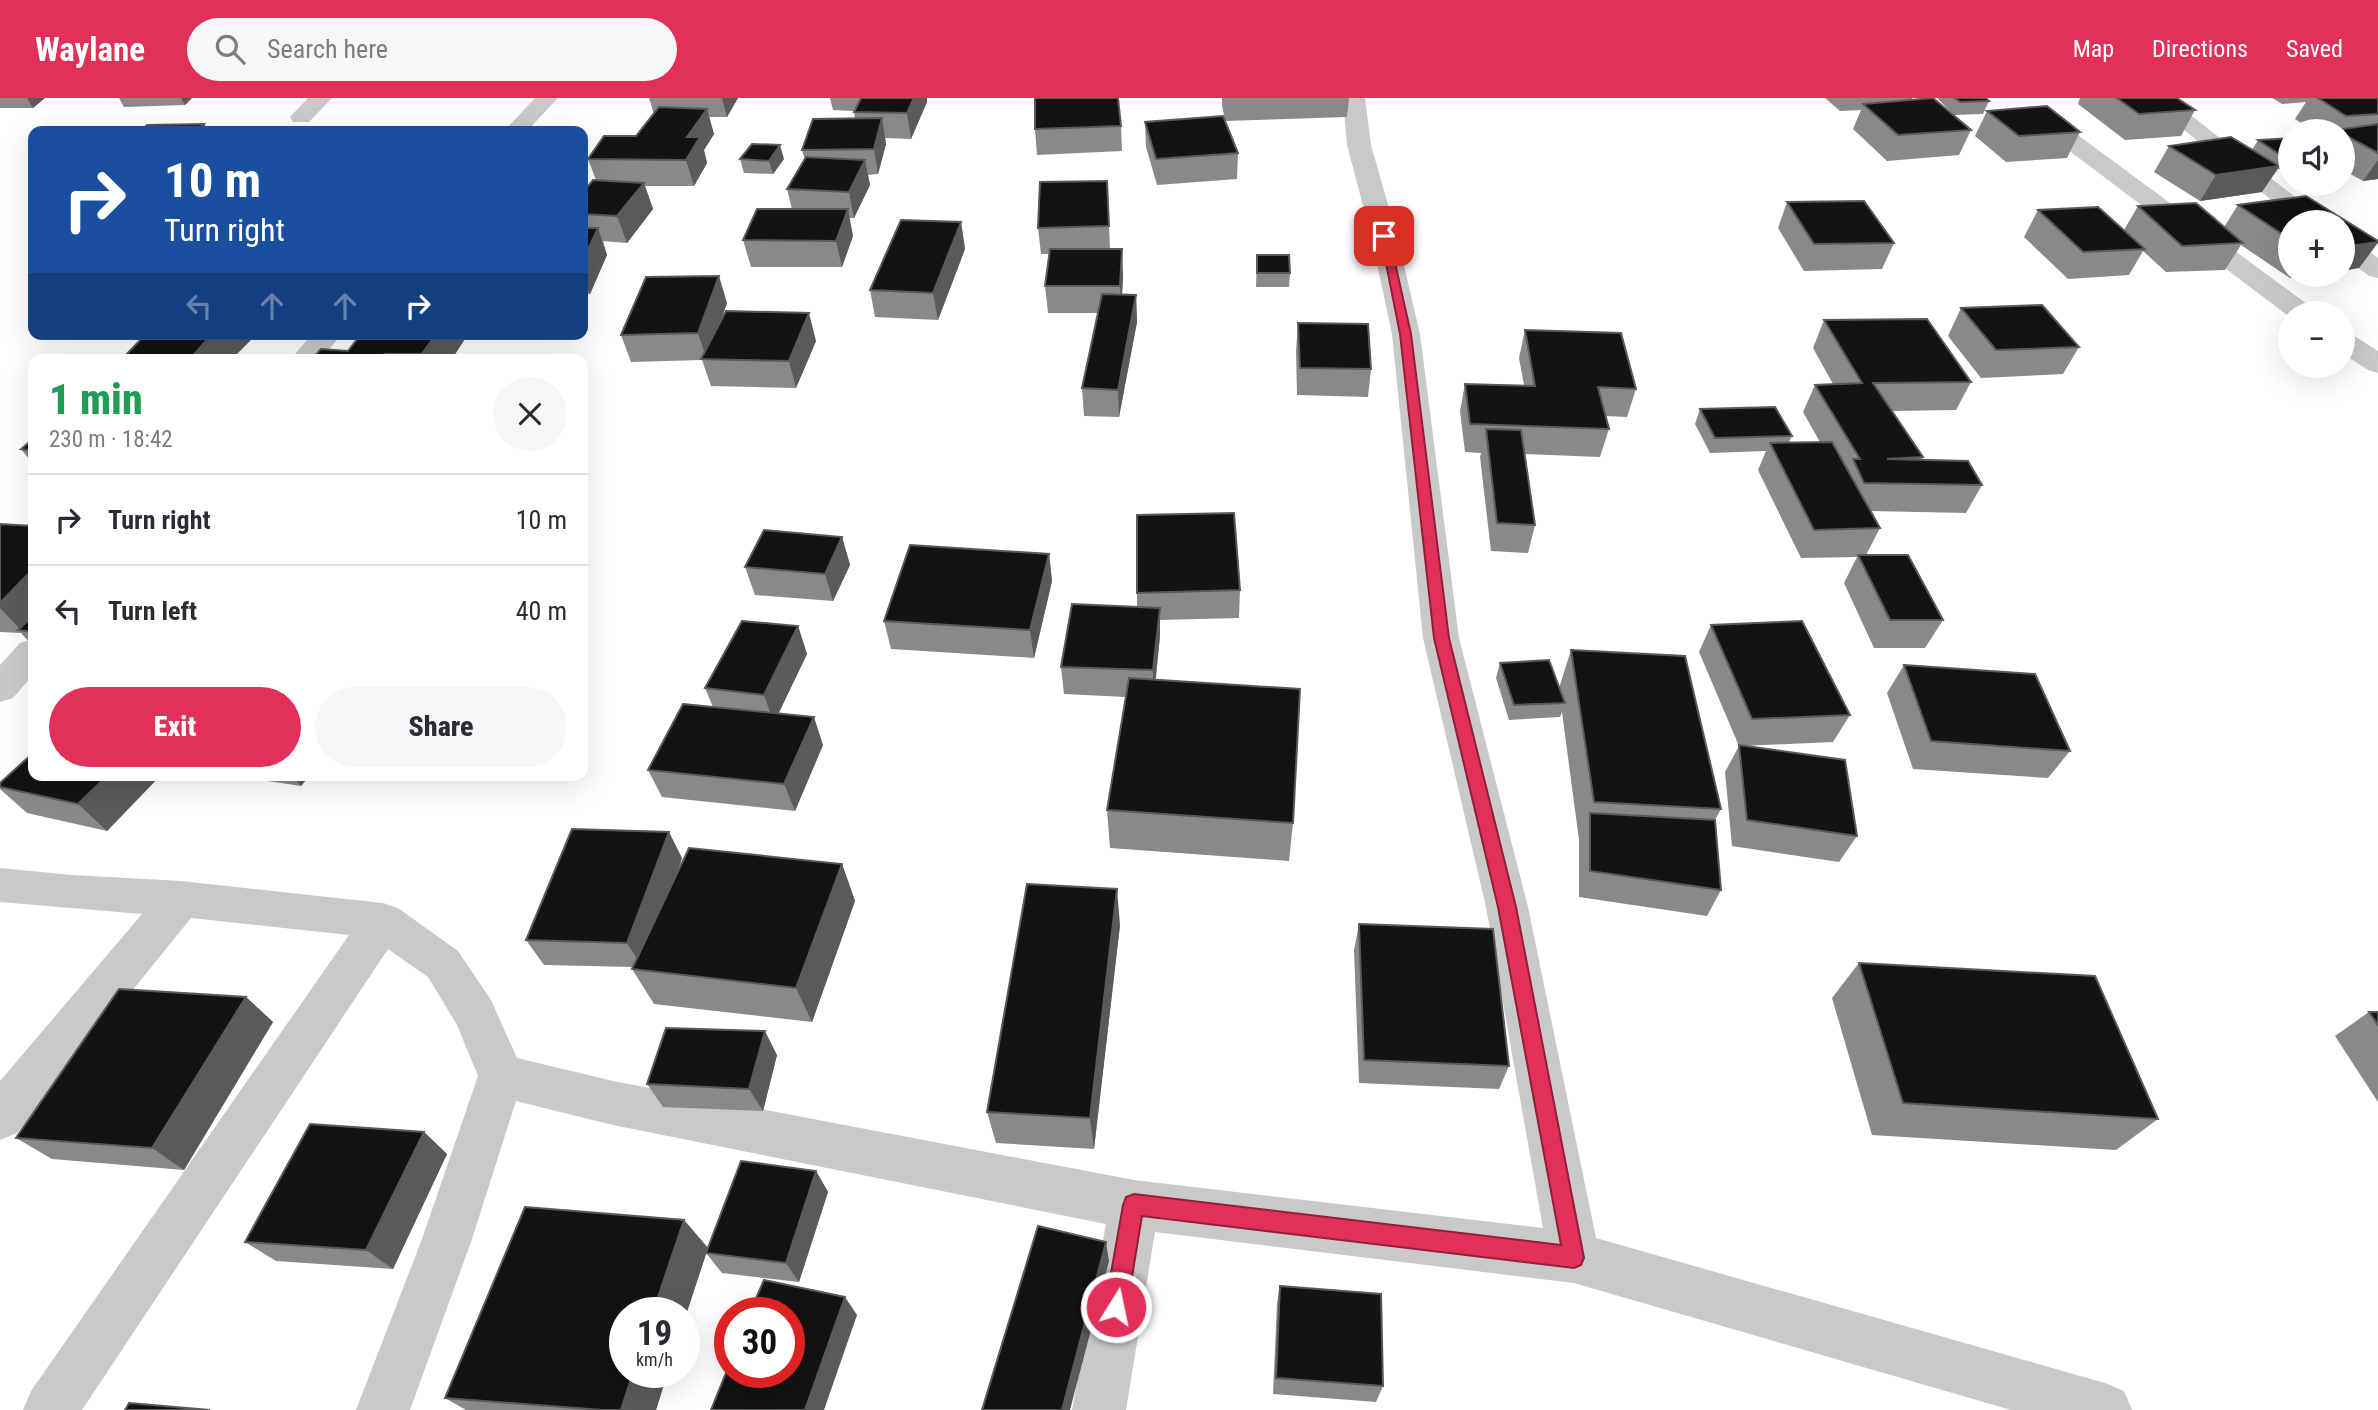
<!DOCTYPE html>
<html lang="en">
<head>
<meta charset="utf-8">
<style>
  :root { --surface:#fff; --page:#f7f7f7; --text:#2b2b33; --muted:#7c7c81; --line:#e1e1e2; --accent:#e23059 }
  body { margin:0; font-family:"Roboto Condensed",sans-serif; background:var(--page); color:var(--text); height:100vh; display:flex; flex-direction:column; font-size:26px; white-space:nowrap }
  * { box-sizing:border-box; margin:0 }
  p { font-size:23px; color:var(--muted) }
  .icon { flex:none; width:38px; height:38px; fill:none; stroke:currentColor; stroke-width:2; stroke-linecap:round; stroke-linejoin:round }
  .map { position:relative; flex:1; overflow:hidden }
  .panel { position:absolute; left:28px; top:256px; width:560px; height:427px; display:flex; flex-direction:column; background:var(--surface); border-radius:14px; box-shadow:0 7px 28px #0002 }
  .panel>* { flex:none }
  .banner { position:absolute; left:28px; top:28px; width:560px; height:214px; border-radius:14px; box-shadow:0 7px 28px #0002; background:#1a4fa0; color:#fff; overflow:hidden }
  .fabs { position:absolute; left:2278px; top:21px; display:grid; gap:14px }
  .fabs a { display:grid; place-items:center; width:77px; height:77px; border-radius:50%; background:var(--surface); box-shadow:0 7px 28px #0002; font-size:35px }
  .speed { position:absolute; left:609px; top:1199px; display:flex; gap:14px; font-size:35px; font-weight:700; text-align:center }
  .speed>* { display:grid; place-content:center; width:91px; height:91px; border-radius:50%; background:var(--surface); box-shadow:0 7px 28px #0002; line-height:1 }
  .speed small { font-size:18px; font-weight:400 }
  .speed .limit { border:10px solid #d22; background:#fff; color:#111 }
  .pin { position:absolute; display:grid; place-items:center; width:60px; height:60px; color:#fff; margin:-30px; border-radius:14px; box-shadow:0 4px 10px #0006 }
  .me { position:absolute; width:77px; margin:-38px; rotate:10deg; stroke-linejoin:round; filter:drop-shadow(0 0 5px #0008) }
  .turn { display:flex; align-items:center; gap:24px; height:147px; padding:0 21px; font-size:32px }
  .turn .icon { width:91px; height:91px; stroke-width:2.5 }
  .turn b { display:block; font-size:49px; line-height:60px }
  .lanes { display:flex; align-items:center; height:66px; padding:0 21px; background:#0003; justify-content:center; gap:35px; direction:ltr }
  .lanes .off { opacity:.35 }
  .round { display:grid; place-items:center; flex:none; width:74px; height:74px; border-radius:37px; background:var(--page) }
  .summary { display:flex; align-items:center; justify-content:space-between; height:119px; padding:0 21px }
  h1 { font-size:42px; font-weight:800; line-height:52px; color:#1e9e55 }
  .primary-button { display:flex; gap:14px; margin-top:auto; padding:14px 21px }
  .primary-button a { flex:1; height:80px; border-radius:42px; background:var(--accent); color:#fff; font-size:28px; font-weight:800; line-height:80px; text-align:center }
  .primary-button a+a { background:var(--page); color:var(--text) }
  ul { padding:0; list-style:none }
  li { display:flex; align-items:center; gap:21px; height:91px; padding:0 21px; border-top:2px solid var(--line) }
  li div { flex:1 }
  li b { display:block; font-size:26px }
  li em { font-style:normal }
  header { display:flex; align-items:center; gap:42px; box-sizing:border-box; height:98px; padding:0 35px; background:var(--accent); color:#fff }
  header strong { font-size:33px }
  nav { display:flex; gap:38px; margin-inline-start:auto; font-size:24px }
  .search { width:490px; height:63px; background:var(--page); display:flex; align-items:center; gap:18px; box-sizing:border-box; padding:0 24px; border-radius:38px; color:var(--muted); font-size:26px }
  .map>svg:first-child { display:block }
</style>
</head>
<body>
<header>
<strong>Waylane</strong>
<div class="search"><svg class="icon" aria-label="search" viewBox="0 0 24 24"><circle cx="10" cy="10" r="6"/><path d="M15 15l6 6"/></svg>Search here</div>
<nav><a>Map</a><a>Directions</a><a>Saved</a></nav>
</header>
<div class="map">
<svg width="2378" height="1312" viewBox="0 0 2378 1312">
  <rect width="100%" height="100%" fill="#fff"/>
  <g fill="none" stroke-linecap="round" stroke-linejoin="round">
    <path fill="#c9c9c9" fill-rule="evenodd" d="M308,0H332L309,24H293L290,19Z
      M535,0H558L527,33H504Z
      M1343,0H1365L1371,47L1397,138L1420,236L1459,540L1528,809L1596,1140L2105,1285L2124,1293L2132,1312H2011L1574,1185L1155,1134L1126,1312H1072L1106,1126L613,1027L516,1003L472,1141L410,1312H356L422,1141L478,978L457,927L428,879L388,851L82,1312H23L31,1293L349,837L191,820L17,1035L0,1042V983L142,816L0,804V770L72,777L181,783L383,805L398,810L458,853L491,902L517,960L613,983L1134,1082L1543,1130L1486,809L1423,540L1392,236L1371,138L1347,47Z
      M2144,0H2169L2327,124H2299Z
      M2063,30L2071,32L2311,209L2315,215H2291V220L2055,42L2052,37L2055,32Z
      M2343,138L2352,141L2378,160V180L2369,178L2343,158Z
      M2343,235L2353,237L2378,253V275L2368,272L2343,256Z
      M312,236H342L321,261H291Z
      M33,541V577L13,600L0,604V567L20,545Z"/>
  </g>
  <path fill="#898989" d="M0,0H45L33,10H0Z
    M119,0H192L185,7L124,9Z
    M649,0H738L727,19H709L714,36L704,52L707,65L694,88H645L653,111L627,145L603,143L607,157L590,196H583V94L596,82L588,61L636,38L654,16Z
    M830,0H927V4L911,41L885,40L886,46L878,76L868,77L870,87L854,120H849L853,138L842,169H751L743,142L792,111L787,91L805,62L802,52L855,21L854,13L833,12Z
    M1222,0H1349L1347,19L1225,23L1222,7Z
    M1825,0H1912V2L1971,32L1959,57L1887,63L1853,31L1861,12L1840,13Z
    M1938,0H1986L1989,3L1983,16L1954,17L1938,1Z
    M2080,0H2177L2195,12L2181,38L2125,42L2078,6Z
    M2272,0H2378V81L2363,83L2343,72V33H2313L2295,21L2306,4L2282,6Z
    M1987,13L2080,34L2067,60L2006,64L1975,38Z
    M1145,24L1238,55L1237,81L1157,87L1146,49Z
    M1121,28L1122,53L1037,57L1035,31Z
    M2291,40V70L2278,71L2262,94L2200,103L2154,74L2169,48L2252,52L2258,42Z
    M740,61H784L773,76L744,75Z
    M1107,83L1110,151L1123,178L1122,197H1136L1137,224L1119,319L1084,318L1082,290L1098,215H1048L1045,188L1050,156H1041L1038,130Z
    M1787,104L1894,145L1882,171L1804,173L1778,130Z
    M2238,107L2378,143V145L2359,170L2291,124V177H2315L2290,180L2241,147L2225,172L2166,174L2143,153L2129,177L2068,181L2024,139L2038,112L2124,132L2138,108L2224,129Z
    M961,124L965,151L938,222L875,219L870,192Z
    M1257,157L1290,175L1289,189H1256Z
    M727,205L720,225L816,243L796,290L711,288L702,262L631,264L621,237Z
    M1961,210L2079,249L2063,276L1981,280L1948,238Z
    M1824,222L1971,284L1956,312L1892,313L1923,359L1921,362L1982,387L1966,415L1870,413L1880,430L1866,457L1943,522L1925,550H1874L1844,485L1857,459L1801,460L1758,372L1766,353L1710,355L1695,326L1700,311L1792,338L1789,344H1820L1803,314L1815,287L1833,286L1813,250Z
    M1298,225L1371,271L1368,299L1297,297L1296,253Z
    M1525,232L1636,291L1627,319L1605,318L1609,331L1600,359L1525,356L1535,427L1528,455L1491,453L1480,359L1481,355L1465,354L1460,313L1465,286L1524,287L1519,260Z
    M468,236L452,261H312L348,253Z
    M33,341V366L21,351Z
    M0,426L33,428V548L21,535L0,534Z
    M842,439L850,467L833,503L755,497L745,469Z
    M1049,456L1052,483L1034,560L891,551L884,523Z
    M1240,492L1239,520L1160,522V538L1156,581L1293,725L1289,763L1110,750L1107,712L1126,599L1064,596L1061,569L1137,509V495Z
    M1711,527L1850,617L1833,644L1742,648L1857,738L1839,764L1732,748L1725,674L1739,648L1699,554Z
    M798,528L807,556L778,616L823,647L795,713L662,699L648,672L713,609L705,590Z
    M1571,552L1721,711L1715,722L1721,792L1707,818L1579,799V742L1562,614L1560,619L1509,622L1496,580L1500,565L1559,590Z
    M1904,567L2070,653L2048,680L1913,671L1887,595Z
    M33,677H161L107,733L27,715L0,691V685Z
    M226,677H310L301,688Z
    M682,760L678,774L842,766L855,803L812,924L654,906L632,871L633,869L544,867L526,842Z
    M1359,826L1509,968L1499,991L1359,985L1354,852Z
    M1120,827L1094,1051L996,1045L987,1014Z
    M1859,865L2158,1021L2116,1052L1872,1037L1832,900Z
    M246,899L273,924L184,1072L52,1061L16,1040Z
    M2369,914H2378V1004L2335,938Z
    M777,957L763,1013L663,1009L647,986Z
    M424,1034L447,1056L393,1171L276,1163L245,1144Z
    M816,1073L828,1094L799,1184L722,1175L706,1155Z
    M684,1122L708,1150L684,1223V1214L656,1312H466L445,1300Z
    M1280,1188L1383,1288L1376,1304L1273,1296L1277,1206Z"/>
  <path fill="#5a5a5a" d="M27,0H45L33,10Z
    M181,0H192L185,7Z
    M722,0H738L727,19Z
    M914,0H927V4L911,41L907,15Z
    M707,11L714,36L704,52L707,65L694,88L686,62L687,39Z
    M882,20L886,46L878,76L874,51Z
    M204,26L209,33H197Z
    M780,47L784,61L773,76L769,63Z
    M865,62L870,87L854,120L849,94Z
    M2378,62V81L2363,83Z
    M2279,68L2262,94L2200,103L2216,77Z
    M644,85L653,111L627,145L617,118Z
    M848,111L853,138L842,169L836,143Z
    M961,124L965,151L938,222L933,195Z
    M598,130L607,157L590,196L583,177V162Z
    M2378,144L2359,170L2343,173V149Z
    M1122,151L1123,178L1121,215L1120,188Z
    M2292,177H2315L2290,180Z
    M719,178L727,205L707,262L698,235Z
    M1136,197L1137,224L1119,319L1118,292Z
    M809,215L816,243L796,290L789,263Z
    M212,236H257L232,261H190Z
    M436,236H468L452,261H425L422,256Z
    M842,439L850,467L833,503L825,476Z
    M1049,456L1052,483L1034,560L1030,532Z
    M33,471V526L22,533L0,510V505Z
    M1160,510V538L1153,600V572Z
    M798,528L807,556L774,625L764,597Z
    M814,619L823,647L795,713L784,686Z
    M108,677H161L107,733L78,706Z
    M292,677H310L301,688Z
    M669,734L682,760L643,870L627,845Z
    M842,766L855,803L812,924L796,890Z
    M1117,791L1120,827L1094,1051L1090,1020Z
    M246,899L273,924L184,1072L152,1050Z
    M765,933L777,957L763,1013L749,991Z
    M424,1034L447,1056L393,1171L366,1152Z
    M816,1073L828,1094L799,1184L786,1165Z
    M684,1122L708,1150L684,1223V1214H653Z
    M1106,1144L1109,1163L1070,1312H1062Z
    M845,1199L857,1217L824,1312H805Z
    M633,1274H668L656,1312H621Z"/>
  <path fill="#131313" stroke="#5a5a5a" stroke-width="2" d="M861,0H914L907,15L854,14Z
    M1035,0H1118L1121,28L1035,31Z
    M1933,0L1971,32L1898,37L1863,6Z
    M1955,0H1986L1989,3L1960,4Z
    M2117,0H2177L2195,12L2139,16Z
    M2318,0H2378V16L2346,18Z
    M2047,8L2080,34L2019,38L1987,13Z
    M659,9L707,11L687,39H700L686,62L588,61L604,38H636Z
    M1223,18L1238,55L1156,61L1145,24Z
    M882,20L874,51L802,52L813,21Z
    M204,26L197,33H141L147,27Z
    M2378,26V55L2343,36V33H2338L2336,32Z
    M2231,39L2279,68L2216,77L2169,48Z
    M2291,40V57L2282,58L2258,42Z
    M752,46L780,47L769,63L740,61Z
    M806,59L865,62L849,94L787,91Z
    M593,82L644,85L617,118L583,116V94Z
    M1107,83L1109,128L1038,130L1040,84Z
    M2306,98L2378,143V144L2343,149V124H2291V142L2238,107Z
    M1864,103L1894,145L1814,146L1787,104Z
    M2196,105L2243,145L2182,148L2138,108Z
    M2098,109L2145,151L2083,154L2038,112Z
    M757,111H848L836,143L743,142Z
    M901,122L961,124L933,195L870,192Z
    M583,130H598L583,162Z
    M1050,151H1122L1120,188H1045Z
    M1257,157H1289L1290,175H1257Z
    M719,178L698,235L621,237L646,179Z
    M1102,196L1136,197L1118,292L1082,290Z
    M2042,207L2079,249L1996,252L1961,210Z
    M726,213L809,215L789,263L701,261Z
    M1927,221L1971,284L1873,285L1923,359L1887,361L1968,363L1982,387L1864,385L1853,361H1860L1815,287L1862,285L1824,222Z
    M1298,225L1368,226L1371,271L1300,270Z
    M1525,232L1621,235L1636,291L1598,289L1609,331L1470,326L1465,286L1535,288Z
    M146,236H212L190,261H122Z
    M361,236H436L422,256H385L380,261H312L321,251L348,253Z
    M1775,309L1792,338L1715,340L1700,311Z
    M1486,331L1521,332L1535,427L1497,425Z
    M33,341V353L21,351Z
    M1832,344L1880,430L1814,432L1770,345Z
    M1234,415L1240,492L1137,495V417Z
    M0,426L33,428V471L0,505Z
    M764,432L842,439L825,476L745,469Z
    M910,447L1049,456L1030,532L884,523Z
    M1858,457H1908L1943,522H1890Z
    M1072,506L1160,510L1153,572L1061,569Z
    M33,518V534L18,532Z
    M742,523L798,528L764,597L705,590Z
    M1802,523L1850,617L1752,621L1711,527Z
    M1571,552L1685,558L1721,711L1594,704Z
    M1549,562L1565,605L1514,607L1500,565Z
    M1904,567L2035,576L2070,653L1931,643Z
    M1129,580L1300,591L1293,725L1107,712Z
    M683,606L814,619L784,686L648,672Z
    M1739,647L1845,662L1857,738L1747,722Z
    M33,655V677H108L78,706L0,689V685Z
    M1590,715L1715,722L1721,792L1590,773Z
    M572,731L669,734L627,845L526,842Z
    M689,750L842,766L796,890L632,871Z
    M1027,786L1117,791L1090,1020L987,1014Z
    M1359,826L1493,831L1509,968L1364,962Z
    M1859,865L2095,878L2158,1021L1903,1005Z
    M119,891L246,899L152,1050L16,1040Z
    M2369,914H2378V927Z
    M666,930L765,933L749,991L647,986Z
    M310,1026L424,1034L366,1152L245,1144Z
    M741,1063L816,1073L786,1165L706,1155Z
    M525,1109L684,1122L653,1214H625V1274H633L621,1312H602L445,1300Z
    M1038,1128L1106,1144L1062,1312H982Z
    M764,1182L845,1199L805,1312H711L730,1265V1274H789V1214H750Z
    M1280,1188L1381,1196L1383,1288L1276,1280Z
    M129,1305L210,1312H125Z"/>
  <path fill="#e23059" stroke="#931f3a" stroke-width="2" d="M1380,135L1389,138L1411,236L1449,540L1516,809L1584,1160L1581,1167L1574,1170L1142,1118L1127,1209L1124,1217L1116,1220L1108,1217L1105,1209L1123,1107L1126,1099L1134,1096L1561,1147L1498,809L1434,540L1400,236Z"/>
</svg>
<div class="fabs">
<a><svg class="icon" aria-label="sound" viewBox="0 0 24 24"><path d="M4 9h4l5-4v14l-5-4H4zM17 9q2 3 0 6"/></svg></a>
<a>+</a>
<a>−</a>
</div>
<div class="speed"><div>19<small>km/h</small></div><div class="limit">30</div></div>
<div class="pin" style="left:1384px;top:138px;background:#d93025"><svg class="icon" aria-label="arrive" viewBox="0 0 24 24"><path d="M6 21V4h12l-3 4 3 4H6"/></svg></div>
<svg class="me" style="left:1116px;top:1209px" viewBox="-20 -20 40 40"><circle r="17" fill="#e23059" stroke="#fff" stroke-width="3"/><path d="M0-11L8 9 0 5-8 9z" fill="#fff"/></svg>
<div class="banner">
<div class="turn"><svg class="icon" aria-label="right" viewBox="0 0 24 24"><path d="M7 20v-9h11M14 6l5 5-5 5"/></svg><div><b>10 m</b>Turn right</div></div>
<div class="lanes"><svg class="icon off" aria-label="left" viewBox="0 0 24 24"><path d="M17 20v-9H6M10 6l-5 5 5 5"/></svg><svg class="icon off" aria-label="ahead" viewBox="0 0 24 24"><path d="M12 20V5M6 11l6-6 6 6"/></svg><svg class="icon off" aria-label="ahead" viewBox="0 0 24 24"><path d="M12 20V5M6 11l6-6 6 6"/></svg><svg class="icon" aria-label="right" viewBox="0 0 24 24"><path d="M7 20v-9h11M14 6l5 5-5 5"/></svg></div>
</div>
<section class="panel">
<div class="summary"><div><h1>1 min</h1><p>230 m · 18:42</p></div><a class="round"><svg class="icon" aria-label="close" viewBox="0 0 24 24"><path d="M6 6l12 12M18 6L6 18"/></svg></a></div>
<ul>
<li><svg class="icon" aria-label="right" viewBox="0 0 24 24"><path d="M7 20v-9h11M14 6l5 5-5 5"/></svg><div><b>Turn right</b></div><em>10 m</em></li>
<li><svg class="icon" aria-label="left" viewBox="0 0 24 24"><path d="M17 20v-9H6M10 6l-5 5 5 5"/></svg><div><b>Turn left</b></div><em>40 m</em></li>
</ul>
<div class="primary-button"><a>Exit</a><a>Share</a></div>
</section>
</div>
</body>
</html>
